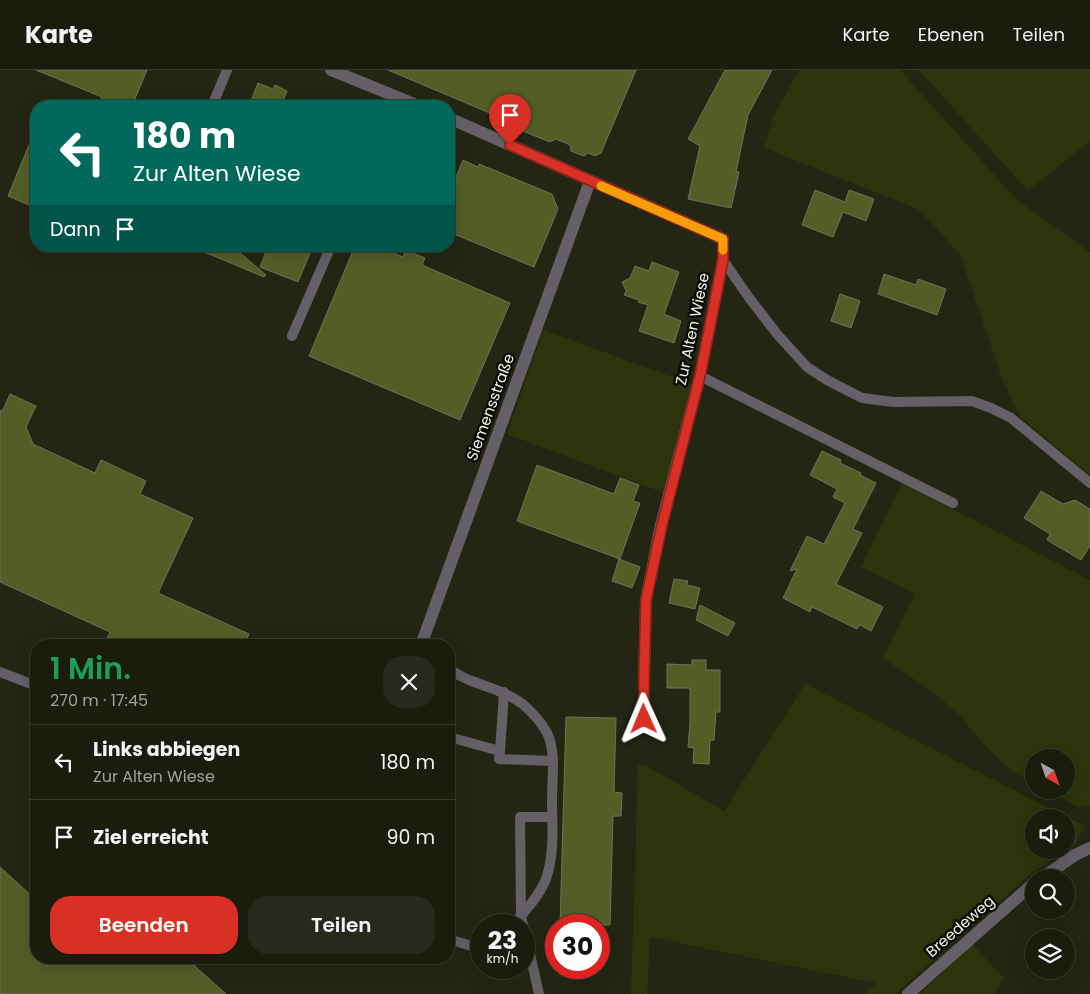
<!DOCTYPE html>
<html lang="de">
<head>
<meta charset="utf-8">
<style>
  :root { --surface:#1a1c0e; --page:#27291c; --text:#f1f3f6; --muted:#9fa19e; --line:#383a2e; --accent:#d93025 }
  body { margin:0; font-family:Poppins,sans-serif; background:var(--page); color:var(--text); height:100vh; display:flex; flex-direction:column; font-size:19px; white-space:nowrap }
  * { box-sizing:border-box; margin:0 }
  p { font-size:16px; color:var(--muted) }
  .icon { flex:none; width:28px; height:28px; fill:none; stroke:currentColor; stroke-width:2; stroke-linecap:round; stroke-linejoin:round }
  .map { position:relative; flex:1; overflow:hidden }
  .sheet { position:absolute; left:30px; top:569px; width:425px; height:325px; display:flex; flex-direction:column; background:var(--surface); border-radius:20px; box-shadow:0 5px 20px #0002,0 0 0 1px var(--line) }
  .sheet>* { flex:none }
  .guide { position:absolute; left:30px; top:30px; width:425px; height:152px; border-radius:20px; box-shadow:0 5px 20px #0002,0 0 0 1px var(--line); background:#00695c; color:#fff; overflow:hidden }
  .needle { width:32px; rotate:140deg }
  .buttons { position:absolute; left:1025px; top:679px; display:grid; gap:10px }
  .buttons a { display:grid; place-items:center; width:50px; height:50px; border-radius:50%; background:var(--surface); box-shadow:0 5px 20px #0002,0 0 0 1px var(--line); font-size:25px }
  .speed { position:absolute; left:470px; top:844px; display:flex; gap:10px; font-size:25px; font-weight:700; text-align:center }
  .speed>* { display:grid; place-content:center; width:65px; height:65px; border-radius:50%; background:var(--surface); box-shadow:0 5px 20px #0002,0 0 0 1px var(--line); line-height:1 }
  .speed small { font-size:12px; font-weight:400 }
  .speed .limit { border:8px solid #d22; background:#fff; color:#111 }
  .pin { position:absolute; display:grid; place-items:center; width:42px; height:42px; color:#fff; margin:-51px -21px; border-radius:50% 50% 50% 0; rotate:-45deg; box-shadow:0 0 5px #0007 }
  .pin .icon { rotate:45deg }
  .me { position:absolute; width:55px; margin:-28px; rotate:359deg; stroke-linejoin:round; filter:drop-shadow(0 0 4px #0008) }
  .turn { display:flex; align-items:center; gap:18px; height:105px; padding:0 20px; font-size:22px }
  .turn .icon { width:65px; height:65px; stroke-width:2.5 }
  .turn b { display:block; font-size:35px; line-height:42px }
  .then { display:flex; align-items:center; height:48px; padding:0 20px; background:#0003; gap:10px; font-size:19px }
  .round { display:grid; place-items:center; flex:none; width:52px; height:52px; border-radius:20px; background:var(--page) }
  .summary { display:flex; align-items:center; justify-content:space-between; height:85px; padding:0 20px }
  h1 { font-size:30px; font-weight:600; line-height:38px; color:#1e9e55 }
  .primary-button { display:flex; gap:10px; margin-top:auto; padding:10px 20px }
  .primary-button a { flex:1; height:58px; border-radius:20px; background:var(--accent); color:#fff; font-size:20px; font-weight:600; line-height:58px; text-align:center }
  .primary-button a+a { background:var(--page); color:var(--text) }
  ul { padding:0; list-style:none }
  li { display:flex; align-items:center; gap:15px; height:75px; padding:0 20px; border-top:1px solid var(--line) }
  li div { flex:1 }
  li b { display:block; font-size:19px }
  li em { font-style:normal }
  header { display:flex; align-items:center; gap:30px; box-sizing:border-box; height:70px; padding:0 25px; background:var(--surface); border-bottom:1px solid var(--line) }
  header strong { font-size:24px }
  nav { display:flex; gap:28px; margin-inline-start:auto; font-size:18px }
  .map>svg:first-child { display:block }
</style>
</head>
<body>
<header>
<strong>Karte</strong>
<nav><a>Karte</a><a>Ebenen</a><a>Teilen</a></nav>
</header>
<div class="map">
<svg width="1090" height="924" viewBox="0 0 1090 924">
  <rect width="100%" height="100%" fill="#222612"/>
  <path fill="#2c340b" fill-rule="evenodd" d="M801,0H900L1017,130L1090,182V405L1020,347L1001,306L960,184L918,139L764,78L773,47L794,9Z
    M919,0H1090V71L1028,121Z
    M543,260L692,314L664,423L507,364Z
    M902,413L1090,510V736L1080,738L1047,720H1066V688H1034V713L1013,702L991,682L960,646L937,625L883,588L915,524L861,497Z
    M805,614L1085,756L1076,774L1032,803L895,924H865L876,913L650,867L647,924H631L638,695L647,696L724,741ZM1034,748H1066V780H1034Z
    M972,874L1004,908L994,924H920Z"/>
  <path fill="#535e27" stroke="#6d735b" d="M36,0H147L132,36H98L102,27Z
    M388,0H636L601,83L595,86L588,83L584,86L571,81L570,75L556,69L550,72L490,48L492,44Z
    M725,0H772L748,45L736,102H739L731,138L688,129L700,76L688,69Z
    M258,13L273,19L275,15L287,21L281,36H249Z
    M36,58V138L8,126Z
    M463,90L478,97L479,94L552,124L558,139L534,197L449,162V124Z
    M815,120L845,132L849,120L874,129L866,151L843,142L833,167L802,155Z
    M190,176H232L266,205L264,207Z
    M268,176H313L298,212L260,197Z
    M355,176H377L403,187L406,180L425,188L422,195L510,233L460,350L309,286Z
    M652,192L679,202L664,244L681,251L674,273L639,261L648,235L638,232L639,230L624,225L626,221L622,212L630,208L635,196L649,201Z
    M884,204L916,215L918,209L946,219L937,245L878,224Z
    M840,224L860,231L851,258L831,251Z
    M10,324L36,336L26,357L33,374L95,403L101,390L146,411L140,424L193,448L158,523L249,564L244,575H104L110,562L0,512V341L3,340Z
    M822,381L841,390L840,393L861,403L860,405L876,413L853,459L862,463L836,514L883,537L871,561L860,555L857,559L812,537L810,542L783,528L797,499L790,501L807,466L824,474L845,433L833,427L837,419L810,405Z
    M537,395L614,424L620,408L639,415L633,431L640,433L620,489L517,451Z
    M1041,421L1063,434L1075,430L1090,439V476L1081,490L1047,470L1050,464L1024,448Z
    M619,489L640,497L632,518L612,511Z
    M674,509L688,511L687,515L700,518L695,539L669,533Z
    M700,535L735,553L728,566L696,550Z
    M692,590H706V600H720V642H716L714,670H710L709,694L693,693L694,678L688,677L690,653V618H667V594L692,595Z
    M566,647L616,648L614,722L622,723L621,746H613L610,855H560Z
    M0,797L36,830V888H186L226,924H0Z"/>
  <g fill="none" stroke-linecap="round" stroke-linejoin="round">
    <path stroke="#655f68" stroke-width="10" d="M212,36L227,0
      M390,36L395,26
      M723,190L750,229L777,264L807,297L827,310L862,328L893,332L972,331L991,338L1011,348L1090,413
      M292,266L331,176
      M700,306L953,433
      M449,599C455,603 462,607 469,610C492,619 515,624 532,643C538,649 544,657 548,665C556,684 552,709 552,729C552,756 555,783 546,809C539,826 525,842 512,855
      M0,602L36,616
      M449,667L500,681L504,622
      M500,681L499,689L553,691
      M523,855L521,846L520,747H552
      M524,857L539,924
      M449,869L471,876L481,875"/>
    <path stroke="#655f68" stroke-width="12" d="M331,0L419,36
      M449,48L723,169V190L700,306L661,455L646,530L644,608V649
      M421,575L590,111
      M1042,808L1075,785L1090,778
      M908,924L1034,813"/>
  </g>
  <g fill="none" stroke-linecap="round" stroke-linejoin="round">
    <g stroke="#8d1f18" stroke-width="12">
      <path id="route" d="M510,75L723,169V190L700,306L662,455L646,530L644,608V649"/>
    </g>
    <use href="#route" stroke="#d93025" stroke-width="9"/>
    <path stroke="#f59e0b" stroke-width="9" d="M601,116L723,169V180"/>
  </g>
  <g text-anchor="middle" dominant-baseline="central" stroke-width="5" stroke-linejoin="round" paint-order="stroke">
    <g font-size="15" fill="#eff3e5" stroke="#0c0e06">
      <text transform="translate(692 259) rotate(-78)">Zur Alten Wiese</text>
      <text transform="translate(490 337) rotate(-70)">Siemensstraße</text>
      <text transform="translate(960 856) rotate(-41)">Breedeweg</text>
    </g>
  </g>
</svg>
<div class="buttons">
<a><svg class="needle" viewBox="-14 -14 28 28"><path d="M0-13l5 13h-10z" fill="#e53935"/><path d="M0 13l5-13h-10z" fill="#9fa19e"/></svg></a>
<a><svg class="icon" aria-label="sound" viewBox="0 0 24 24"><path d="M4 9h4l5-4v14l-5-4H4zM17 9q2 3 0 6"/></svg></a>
<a><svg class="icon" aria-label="search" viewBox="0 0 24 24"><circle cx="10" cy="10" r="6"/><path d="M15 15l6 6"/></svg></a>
<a><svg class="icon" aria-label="layers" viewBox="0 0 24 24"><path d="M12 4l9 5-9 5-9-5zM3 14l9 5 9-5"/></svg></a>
</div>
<div class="speed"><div>23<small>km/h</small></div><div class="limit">30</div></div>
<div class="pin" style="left:510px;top:75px;background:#d93025"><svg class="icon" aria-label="arrive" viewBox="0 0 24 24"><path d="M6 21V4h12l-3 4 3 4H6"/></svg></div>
<svg class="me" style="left:644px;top:649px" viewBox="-20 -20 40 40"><path d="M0-17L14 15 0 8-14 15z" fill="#d93025" stroke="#fff" stroke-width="4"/></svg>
<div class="guide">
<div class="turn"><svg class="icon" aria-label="left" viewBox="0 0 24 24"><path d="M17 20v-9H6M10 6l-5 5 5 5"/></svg><div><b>180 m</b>Zur Alten Wiese</div></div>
<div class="then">Dann<svg class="icon" aria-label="arrive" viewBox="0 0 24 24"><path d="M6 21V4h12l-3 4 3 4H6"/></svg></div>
</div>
<section class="sheet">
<div class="summary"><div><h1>1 Min.</h1><p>270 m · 17:45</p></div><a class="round"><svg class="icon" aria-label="close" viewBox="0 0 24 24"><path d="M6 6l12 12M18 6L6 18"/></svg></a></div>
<ul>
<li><svg class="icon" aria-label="left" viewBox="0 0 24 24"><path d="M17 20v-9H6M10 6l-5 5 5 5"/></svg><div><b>Links abbiegen</b><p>Zur Alten Wiese</p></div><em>180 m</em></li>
<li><svg class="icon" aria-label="arrive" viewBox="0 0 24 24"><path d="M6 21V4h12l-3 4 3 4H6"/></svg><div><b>Ziel erreicht</b></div><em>90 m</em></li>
</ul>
<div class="primary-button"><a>Beenden</a><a>Teilen</a></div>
</section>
</div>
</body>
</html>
